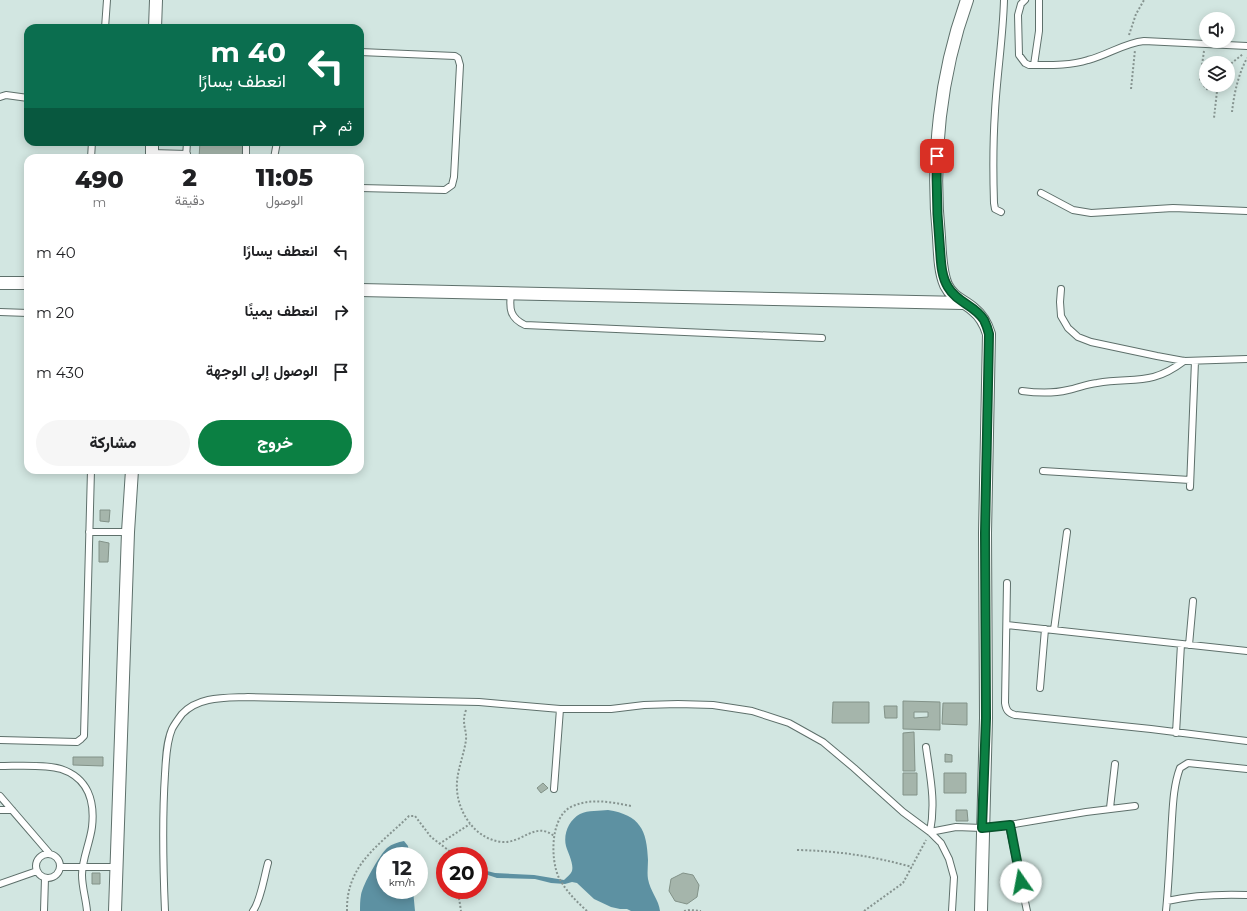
<!DOCTYPE html>
<html lang="ar">
<head>
<meta charset="utf-8">
<style>
  :root { --surface:#fff; --page:#f6f6f6; --text:#202124; --muted:#757577; --accent:#0b8043 }
  body { margin:0; font-family:Montserrat,Vazirmatn,sans-serif; background:var(--page); color:var(--text); direction:rtl; height:100vh; display:flex; flex-direction:column; font-size:15px; white-space:nowrap }
  * { box-sizing:border-box; margin:0 }
  p { font-size:13px; color:var(--muted) }
  .icon { flex:none; width:22px; height:22px; fill:none; stroke:currentColor; stroke-width:2; stroke-linecap:round; stroke-linejoin:round }
  .map { position:relative; flex:1; overflow:hidden; direction:ltr }
  .drawer { position:absolute; left:24px; top:154px; width:340px; height:320px; display:flex; flex-direction:column; background:var(--surface); border-radius:12px; box-shadow:0 2px 10px #0003; direction:rtl }
  .drawer>* { flex:none }
  .hud { position:absolute; left:24px; top:24px; width:340px; height:122px; border-radius:12px; box-shadow:0 2px 10px #0003; direction:rtl; background:#0b6e4f; color:#fff; overflow:hidden }
  .buttons { position:absolute; left:1199px; top:12px; display:grid; gap:8px }
  .buttons a { display:grid; place-items:center; width:36px; height:36px; border-radius:50%; background:var(--surface); box-shadow:0 2px 10px #0003; font-size:20px }
  .speed { position:absolute; left:376px; top:847px; display:flex; gap:8px; font-size:20px; font-weight:700; text-align:center }
  .speed>* { display:grid; place-content:center; width:52px; height:52px; border-radius:50%; background:var(--surface); box-shadow:0 2px 10px #0003; line-height:1 }
  .speed small { font-size:10px; font-weight:400 }
  .speed .limit { border:6px solid #d22; background:#fff; color:#111 }
  .pin { position:absolute; display:grid; place-items:center; width:34px; height:34px; color:#fff; margin:-17px; border-radius:8px; box-shadow:0 2px 6px #0006 }
  .me { position:absolute; width:44px; margin:-22px; rotate:348deg; stroke-linejoin:round; filter:drop-shadow(0 0 3px #0008) }
  .turn { display:flex; align-items:center; gap:14px; height:84px; padding:0 12px; font-size:18px }
  .turn .icon { width:52px; height:52px; stroke-width:2.5 }
  .turn b { display:block; font-size:28px; line-height:34px }
  .then { display:flex; align-items:center; height:38px; padding:0 12px; background:#0003; gap:8px; font-size:15px }
  .eta { display:flex; justify-content:space-evenly; align-items:center; height:68px; text-align:center }
  .eta b { font-size:24px; font-weight:800; line-height:28px }
  .button { display:flex; gap:8px; margin-top:auto; padding:8px 12px }
  .button a { flex:1; height:46px; border-radius:24px; background:var(--accent); color:#fff; font-size:16px; font-weight:800; line-height:46px; text-align:center }
  .button a+a { background:var(--page); color:var(--text) }
  ul { padding:0; list-style:none }
  li { display:flex; align-items:center; gap:12px; height:60px; padding:0 12px }
  li div { flex:1 }
  li b { display:block; font-size:15px }
  li em { font-style:normal }
  .map>svg:first-child { display:block }
</style>
</head>
<body>
<div class="map">
<svg width="1247" height="911" viewBox="0 0 1247 911">
  <rect width="100%" height="100%" fill="#d2e6e1"/>
  <path fill="#5d91a2" d="M608,810C640,815 647,830 648,860C648,866 647,873 648,879C650,891 659,900 660,911H631L627,909H620L611,907L594,899L577,883L572,882L565,884L551,883L535,879L497,878L479,872V869L495,873L534,875L564,880C567,877 571,874 572,871C574,864 568,853 566,846C563,834 569,820 580,814C588,810 600,811 608,810Z
    M404,841L408,846L409,856H385V890H413L415,911H360C360,906 360,900 361,895C363,884 379,856 387,848C392,844 398,842 404,841Z"/>
  <path fill="#a5b5ab" stroke="#829288" fill-rule="evenodd" d="M200,142H243L242,158H199Z
    M100,510H110L109,522L100,521Z
    M99,541L109,543L108,562H99Z
    M903,701L940,702V730L903,729ZM914,712H928V717L914,718Z
    M833,702H869V723H832Z
    M943,703H967V725L942,724Z
    M884,706H897V718H885Z
    M914,732L915,771H903V733Z
    M945,754L952,755V762H945Z
    M73,757H103V766L73,765Z
    M903,773H917V795H903Z
    M944,773H966V793H944Z
    M543,783L548,788L541,793L537,788Z
    M956,810H967L968,821H956Z
    M92,873H100V884H92Z
    M683,873L693,875L699,885L697,897L687,904L675,901L669,891L671,879Z"/>
  <g fill="none" stroke-linecap="round" stroke-linejoin="round">
    <g stroke="#5e706b" stroke-width="8">
      <path id="lane" d="M1025,0L1021,4L1018,15L1019,55L1025,63L1029,65C1049,65 1069,66 1088,60C1108,55 1124,43 1144,41L1247,46
        M105,28L107,0
        M360,52L455,56L458,58L460,65L454,177L452,185L445,190L360,188
        M1034,65L1039,31V0
        M0,97L6,95L28,98
        M152,153L187,154
        M91,158L92,142
        M186,158L187,142
        M246,158V142
        M274,158L277,142
        M1041,193L1073,210L1091,213L1173,208L1247,211
        M1001,212L995,209L994,203C993,173 993,142 995,111C997,74 1003,37 1004,0
        M1061,289L1060,302L1061,316L1068,328L1078,337L1091,342L1157,356L1184,361L1247,359
        M511,293C509,309 510,318 525,325L822,338
        M0,312L28,313
        M1022,391C1037,393 1052,394 1068,390C1078,388 1087,384 1097,383C1135,377 1151,386 1184,361
        M1043,471L1190,480
        M1190,487L1195,361
        M89,532H128
        M1007,583L1005,703C1006,710 1008,713 1015,715L1151,729L1247,741
        M1007,625L1247,651
        M1054,630L1067,532
        M1189,645L1193,601
        M1040,688L1045,629
        M1176,733L1181,644
        M0,740L77,742L81,739L84,736L91,470
        M926,747C930,776 936,802 930,832L956,827L982,828L1009,825L1086,812L1135,806
        M0,766C17,766 45,764 61,769C88,778 95,801 92,827C90,843 82,859 82,875C82,887 86,899 87,911
        M554,789L560,709
        M0,796L50,854
        M1110,808L1115,764
        M0,810H12
        M1009,825L1027,911
        M36 866a12 12 0 1 1 24 0a12 12 0 1 1-24 0Z
        M61,867H117
        M0,884L37,871
        M1167,901C1194,895 1219,894 1247,895
        M44,911L45,878
        M165,911C163,865 162,820 165,774C166,760 166,743 172,729C174,725 179,718 182,714C199,696 225,698 248,697L479,702L560,709H611L644,705L678,704L713,705L752,711L789,723L823,742L854,768L903,812L930,832L941,843L949,859L954,877L952,911
        M253,911C261,900 264,877 268,863
        M1166,911C1169,881 1170,850 1172,819C1173,802 1174,784 1180,768L1188,763L1247,769"/>
    </g>
    <g stroke="#5e706b" stroke-width="14">
      <path id="street" d="M967,0C940,75 931,158 939,237C940,253 940,271 946,285C953,299 963,300 973,309C982,316 986,324 989,334L985,533L986,718L981,911
        M155,28L156,0
        M152,158V142
        M0,283H28
        M360,290L963,303
        M115,911L128,532L132,470"/>
    </g>
    <path stroke="#869490" stroke-width="2" stroke-dasharray="2 2" stroke-linecap="butt" d="M1129,35L1136,14L1144,0
      M1204,51L1200,79L1206,89L1217,91L1214,118
      M1228,66L1243,54
      M1131,89L1135,50
      M1232,112C1234,94 1238,75 1247,58
      M466,710C461,724 467,729 466,740C464,754 458,768 457,782C455,809 474,840 503,842C523,843 535,821 554,836
      M439,844L470,824
      M797,850C839,851 872,856 912,867
      M459,890V898L461,911
      M347,911C346,864 380,845 409,816H415L431,837L456,856
      M587,911C576,901 566,891 559,878C550,859 550,815 573,806C592,798 611,802 631,806
      M684,911L690,910L701,911
      M864,911L903,883L926,840"/>
    <use href="#lane" stroke="#fff" stroke-width="6"/>
    <use href="#street" stroke="#fff" stroke-width="12"/>
  </g>
  <g fill="none" stroke-linecap="round" stroke-linejoin="round">
    <g stroke="#07532c" stroke-width="10">
      <path id="route" d="M937,156C936,187 937,218 940,249C941,261 941,276 948,287C957,303 975,305 984,320C986,324 988,330 989,334L985,533L986,718L982,828L1010,825L1021,882"/>
    </g>
    <use href="#route" stroke="#0b8043" stroke-width="7"/>
  </g>
</svg>
<div class="buttons">
<a><svg class="icon" aria-label="sound" viewBox="0 0 24 24"><path d="M4 9h4l5-4v14l-5-4H4zM17 9q2 3 0 6"/></svg></a>
<a><svg class="icon" aria-label="layers" viewBox="0 0 24 24"><path d="M12 4l9 5-9 5-9-5zM3 14l9 5 9-5"/></svg></a>
</div>
<div class="speed"><div>12<small>km/h</small></div><div class="limit">20</div></div>
<div class="pin" style="left:937px;top:156px;background:#d93025"><svg class="icon" aria-label="arrive" viewBox="0 0 24 24"><path d="M6 21V4h12l-3 4 3 4H6"/></svg></div>
<svg class="me" style="left:1021px;top:882px" viewBox="-20 -20 40 40"><circle r="19" fill="#fff"/><path d="M0-13L10 11 0 6-10 11z" fill="#0b8043"/></svg>
<div class="hud">
<div class="turn"><svg class="icon" aria-label="left" viewBox="0 0 24 24"><path d="M17 20v-9H6M10 6l-5 5 5 5"/></svg><div><b>40 m</b>انعطف يسارًا</div></div>
<div class="then">ثم<svg class="icon" aria-label="right" viewBox="0 0 24 24"><path d="M7 20v-9h11M14 6l5 5-5 5"/></svg></div>
</div>
<section class="drawer">
<div class="eta">
<div><b>11:05</b><p>الوصول</p></div>
<div><b>2</b><p>دقيقة</p></div>
<div><b>490</b><p>m</p></div>
</div>
<ul>
<li><svg class="icon" aria-label="left" viewBox="0 0 24 24"><path d="M17 20v-9H6M10 6l-5 5 5 5"/></svg><div><b>انعطف يسارًا</b></div><em>40 m</em></li>
<li><svg class="icon" aria-label="right" viewBox="0 0 24 24"><path d="M7 20v-9h11M14 6l5 5-5 5"/></svg><div><b>انعطف يمينًا</b></div><em>20 m</em></li>
<li><svg class="icon" aria-label="arrive" viewBox="0 0 24 24"><path d="M6 21V4h12l-3 4 3 4H6"/></svg><div><b>الوصول إلى الوجهة</b></div><em>430 m</em></li>
</ul>
<div class="button"><a>خروج</a><a>مشاركة</a></div>
</section>
</div>
</body>
</html>
